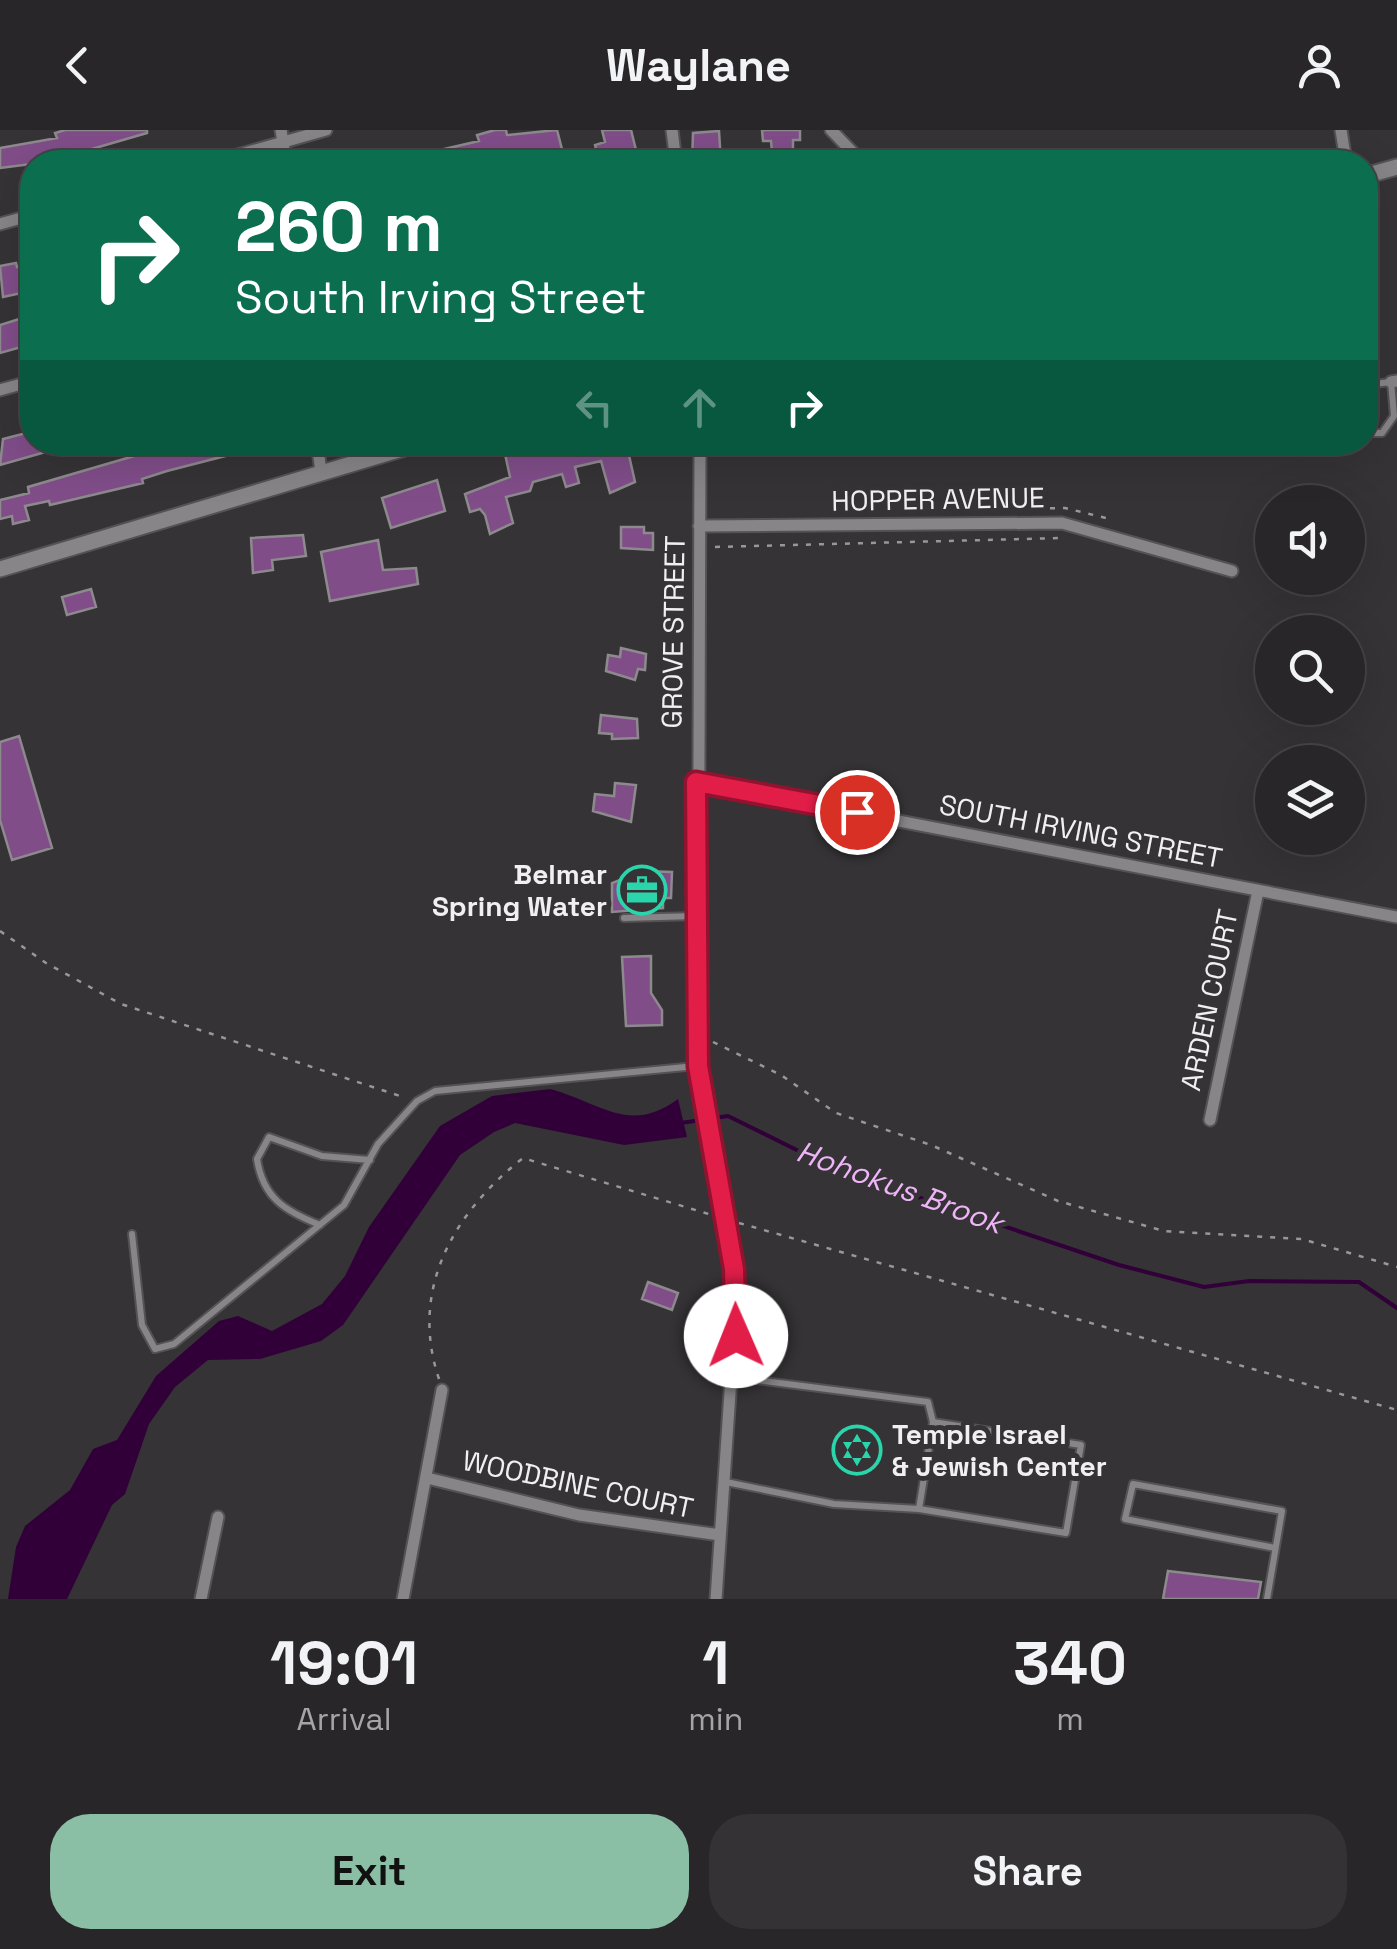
<!DOCTYPE html>
<html lang="en">
<head>
<meta charset="utf-8">
<style>
  :root { --surface:#282628; --page:#343234; --text:#f1f3f6; --muted:#a5a5a8; --line:#444345; --accent:#8abfa5 }
  body { margin:0; font-family:"Space Grotesk",sans-serif; background:var(--page); color:var(--text); height:100vh; display:flex; flex-direction:column; font-size:38px; white-space:nowrap }
  * { box-sizing:border-box; margin:0 }
  p { font-size:32px; color:var(--muted) }
  .icon { flex:none; width:55px; height:55px; fill:none; stroke:currentColor; stroke-width:2; stroke-linecap:round; stroke-linejoin:round }
  .map { position:relative; height:1469px; overflow:hidden }
  .side { display:flex; flex-direction:column; background:var(--surface); flex:1 }
  .side>* { flex:none }
  .hud { position:absolute; left:20px; top:20px; width:1358px; height:305px; border-radius:40px; box-shadow:0 10px 40px #0002,0 0 0 2px var(--line); background:#0b6e4f; color:#fff; overflow:hidden }
  .tools { position:absolute; left:1255px; top:355px; display:grid; gap:20px }
  .tools a { display:grid; place-items:center; width:110px; height:110px; border-radius:50%; background:var(--surface); box-shadow:0 10px 40px #0002,0 0 0 2px var(--line); font-size:50px }
  .pin { position:absolute; display:grid; place-items:center; width:85px; height:85px; color:#fff; margin:-42px; border:5px solid #fff; border-radius:50%; box-shadow:0 2px 10px #0007 }
  .me { position:absolute; width:110px; margin:-55px; rotate:359deg; stroke-linejoin:round; filter:drop-shadow(0 0 8px #0008) }
  .turn { display:flex; align-items:center; gap:35px; height:210px; padding:0 50px; font-size:45px }
  .turn .icon { width:130px; height:130px; stroke-width:2.5 }
  .turn b { display:block; font-size:70px; line-height:85px }
  .lanes { display:flex; align-items:center; height:95px; padding:0 50px; background:#0003; justify-content:center; gap:50px; direction:ltr }
  .lanes .off { opacity:.35 }
  .eta { display:flex; justify-content:space-evenly; align-items:center; height:170px; text-align:center }
  .eta b { font-size:60px; font-weight:800; line-height:70px }
  .primary-button { display:flex; gap:20px; margin-top:auto; padding:20px 50px }
  .primary-button a { flex:1; height:115px; border-radius:40px; background:var(--accent); color:#111; font-size:40px; font-weight:800; line-height:115px; text-align:center }
  .primary-button a+a { background:var(--page); color:var(--text) }
  header { display:flex; justify-content:space-between; align-items:center; height:130px; padding:0 50px; background:var(--surface); font-size:45px; font-weight:800 }
  .map>svg:first-child { display:block }
</style>
</head>
<body>
<header><svg class="icon" aria-label="back" viewBox="0 0 24 24"><path d="M15 5l-7 7 7 7"/></svg>Waylane<svg class="icon" aria-label="person" viewBox="0 0 24 24"><circle cx="12" cy="8" r="4"/><path d="M4 21q1-7 8-7t8 7"/></svg></header>
<div class="map">
<svg width="1397" height="1469" viewBox="0 0 1397 1469">
  <rect width="100%" height="100%" fill="#353335"/>
  <path fill="#310039" d="M550,959C602,973 629,1005 678,969L687,1007L624,1015L515,993L494,1002L460,1025L343,1195L321,1211L260,1229L208,1230L175,1257L149,1294L125,1364L112,1375L67,1469H8L16,1417L25,1396L70,1360L93,1319L117,1310L156,1246L219,1191L238,1186L272,1201L322,1174L345,1146L369,1097L440,996L492,966Z"/>
  <g fill="none" stroke-linecap="round" stroke-linejoin="round">
    <path stroke="#310039" stroke-width="4" d="M681,993L728,986L837,1040L1119,1135L1204,1157L1249,1151L1359,1152L1397,1178"/>
  </g>
  <path fill="#804d89" stroke="#8d8a8d" stroke-width="2.5" d="M65,0H147V3L47,32L0,38V18L57,8L55,3Z
    M495,0H506L507,5L557,0L564,27L547,32L544,23L526,28L524,21L483,32H443L440,20L479,11L477,5Z
    M602,0H631L639,32H575V27L597,23L595,15L605,12Z
    M762,0H800V10H793V20L772,22L771,11H763Z
    M719,1L721,32H692L693,3Z
    M16,133L17,137L27,135L32,153L25,155L26,162L3,167L0,136Z
    M29,186L32,208L27,210L28,215L0,223V195Z
    M30,302L32,312H63V317L0,335L3,309Z
    M182,312H225L229,325L167,341L142,349L143,353L50,375L49,371L25,376L29,390L13,394L12,386L0,389V370L29,363L28,357Z
    M549,312H626L635,352L610,363L601,331L575,337L579,353L566,357L562,344L533,352L530,361L506,367L513,393L490,404L485,385L480,379L470,382L465,364L510,347L505,324Z
    M437,350L445,381L391,398L382,368Z
    M621,397H644V403H653V420L621,418Z
    M303,405L306,426L272,430L273,440L253,443L251,408Z
    M378,410L383,440L416,438L418,454L330,471L321,422Z
    M91,459L96,477L67,485L62,467Z
    M621,518L646,524L645,540L638,539L635,550L606,541L608,525L620,527Z
    M601,585L637,589L638,608L612,609V604L599,603Z
    M19,606L52,718L12,730L0,690V612Z
    M615,653L636,655L631,692L593,681L595,664L614,666Z
    M643,741L672,742L671,768H663V778L612,782V753Z
    M651,826V863L662,880V895L626,896L622,827Z
    M648,1152L678,1163L672,1180L642,1169Z
    M1168,1441L1261,1452L1258,1469H1163Z"/>
  <g fill="none" stroke-linecap="round" stroke-linejoin="round">
    <g stroke="#545254" stroke-width="10">
      <path id="lane" d="M1365,255L1391,252L1394,286L1382,303H1365
        M624,788L696,786
        M320,1095C285,1081 263,1068 257,1029L269,1007L322,1026L370,1030
        M132,1104L142,1195L155,1219L174,1214L344,1075L378,1014L417,971L435,961L696,936
        M733,1247L928,1272L933,1292L919,1379
        M726,1352L834,1374L919,1379L1066,1403L1081,1315L933,1292
        M1267,1469L1282,1381L1133,1354L1125,1389L1275,1418"/>
    </g>
    <g stroke="#545254" stroke-width="15">
      <path id="street" d="M281,0L286,32
        M672,0L676,32
        M831,0L862,32
        M1341,0L1346,32
        M213,32L326,0
        M0,94L32,85
        M1391,252L1397,251
        M0,260L32,251
        M317,312L321,342
        M700,312L698,936L729,1105L736,1174L716,1469
        M699,396L1062,393L1232,441
        M696,652L1397,787
        M1210,990L1258,761
        M427,1348L579,1385L720,1405
        M201,1469L218,1387
        M403,1469L442,1260"/>
    </g>
    <g stroke="#545254" stroke-width="19">
      <path id="secondary" d="M1365,46L1397,37
        M0,439L425,312"/>
    </g>
    <path stroke="#999799" stroke-width="2.5" stroke-dasharray="5 8" stroke-linecap="butt" d="M998,379L1065,378L1106,388
      M715,417L1062,408
      M0,801L46,833L121,874L406,968
      M713,912L781,945L836,983L931,1015L1058,1071L1164,1101L1302,1109L1397,1137
      M739,1093L1397,1280
      M439,1249C409,1160 453,1083 523,1028L712,1085"/>
    <use href="#lane" stroke="#878587" stroke-width="6"/>
    <use href="#street" stroke="#878587" stroke-width="11"/>
    <use href="#secondary" stroke="#878587" stroke-width="15"/>
  </g>
  <g fill="none" stroke-linecap="round" stroke-linejoin="round">
    <g stroke="#92132f" stroke-width="25">
      <path id="route" d="M736,1206L734,1139L698,936L696,652L857,682"/>
    </g>
    <use href="#route" stroke="#e11d48" stroke-width="18"/>
  </g>
  <defs>
    <g id="office-ring" transform="scale(2.5)"><circle r="9.5" fill="#353335" stroke="#2bd5ac" stroke-width="1.5"/><path d="M-6-3h4V-5.5h4V-3h4V5H-6ZM-1-4.5V-3h2v-1.5ZM-6 0V1H6V0Z" fill="#2bd5ac"/></g>
    <g id="synagogue-ring" transform="scale(2.5)"><circle r="9.5" fill="#353335" stroke="#2bd5ac" stroke-width="1.5"/><path d="M0-6.5L5.6 3.2H-5.6ZM0 6.5L5.6-3.2H-5.6Z" fill="#2bd5ac"/></g>
  </defs>
  <g fill-rule="evenodd">
    <use href="#office-ring" x="642" y="760"/>
    <use href="#synagogue-ring" x="857" y="1320"/>
  </g>
  <g text-anchor="middle" dominant-baseline="central" stroke-width="10" stroke-linejoin="round" paint-order="stroke">
    <g font-size="28" fill="#f1f0f1" stroke="#353335">
      <text transform="translate(938 369) rotate(-1)">HOPPER AVENUE</text>
      <text transform="translate(673 502) rotate(-89)">GROVE STREET</text>
      <text transform="translate(1081 701) rotate(11)">SOUTH IRVING STREET</text>
      <text transform="translate(1209 870) rotate(-78)">ARDEN COURT</text>
      <text transform="translate(578 1354) rotate(12)">WOODBINE COURT</text>
    </g>
    <g font-size="28" font-weight="bold" fill="#f1f0f1" stroke="#353335" text-anchor="end">
      <text x="607" y="744">Belmar<tspan x="607" dy="32">Spring Water</tspan></text>
      <text x="892" y="1304" text-anchor="start">Temple Israel<tspan x="892" dy="32">&amp; Jewish Center</tspan></text>
    </g>
    <g font-size="30" font-style="italic" fill="#edb4f7" stroke="#353335">
      <text transform="translate(900 1057) rotate(20)">Hohokus Brook</text>
    </g>
  </g>
</svg>
<div class="tools">
<a><svg class="icon" aria-label="sound" viewBox="0 0 24 24"><path d="M4 9h4l5-4v14l-5-4H4zM17 9q2 3 0 6"/></svg></a>
<a><svg class="icon" aria-label="search" viewBox="0 0 24 24"><circle cx="10" cy="10" r="6"/><path d="M15 15l6 6"/></svg></a>
<a><svg class="icon" aria-label="layers" viewBox="0 0 24 24"><path d="M12 4l9 5-9 5-9-5zM3 14l9 5 9-5"/></svg></a>
</div>
<div class="pin" style="left:857px;top:682px;background:#d93025"><svg class="icon" aria-label="arrive" viewBox="0 0 24 24"><path d="M6 21V4h12l-3 4 3 4H6"/></svg></div>
<svg class="me" style="left:736px;top:1206px" viewBox="-20 -20 40 40"><circle r="19" fill="#fff"/><path d="M0-13L10 11 0 6-10 11z" fill="#e11d48"/></svg>
<div class="hud">
<div class="turn"><svg class="icon" aria-label="right" viewBox="0 0 24 24"><path d="M7 20v-9h11M14 6l5 5-5 5"/></svg><div><b>260 m</b>South Irving Street</div></div>
<div class="lanes"><svg class="icon off" aria-label="left" viewBox="0 0 24 24"><path d="M17 20v-9H6M10 6l-5 5 5 5"/></svg><svg class="icon off" aria-label="ahead" viewBox="0 0 24 24"><path d="M12 20V5M6 11l6-6 6 6"/></svg><svg class="icon" aria-label="right" viewBox="0 0 24 24"><path d="M7 20v-9h11M14 6l5 5-5 5"/></svg></div>
</div>
</div>
<section class="side">
<div class="eta">
<div><b>19:01</b><p>Arrival</p></div>
<div><b>1</b><p>min</p></div>
<div><b>340</b><p>m</p></div>
</div>
<div class="primary-button"><a>Exit</a><a>Share</a></div>
</section>
</body>
</html>
